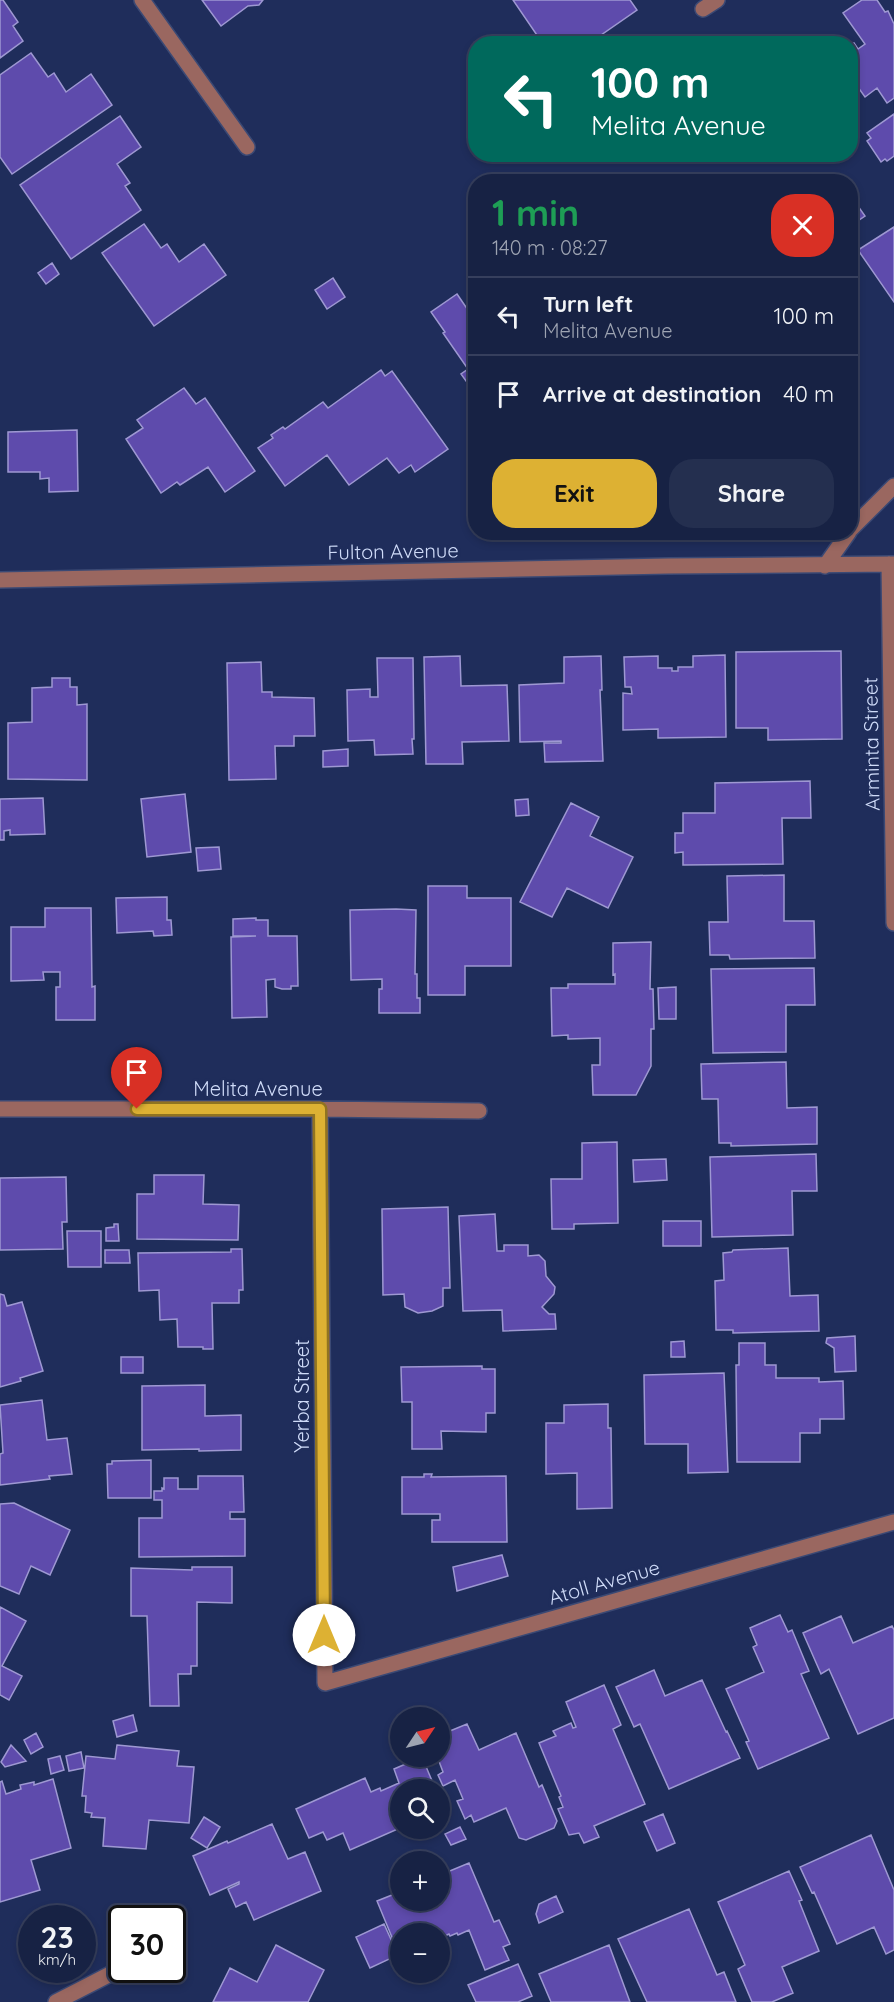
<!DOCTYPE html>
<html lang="en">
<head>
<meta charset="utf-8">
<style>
  :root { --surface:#172244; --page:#242f4f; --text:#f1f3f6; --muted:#9ea4b2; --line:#363f5d; --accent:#ddb133 }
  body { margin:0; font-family:Quicksand,sans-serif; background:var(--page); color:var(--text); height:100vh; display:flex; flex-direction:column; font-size:22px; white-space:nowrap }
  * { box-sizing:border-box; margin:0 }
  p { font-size:20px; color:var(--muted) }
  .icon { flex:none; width:33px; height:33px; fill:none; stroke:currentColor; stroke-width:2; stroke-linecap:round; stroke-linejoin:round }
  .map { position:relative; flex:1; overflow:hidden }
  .details { position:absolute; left:468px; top:174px; width:390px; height:366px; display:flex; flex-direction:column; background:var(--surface); border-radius:24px; box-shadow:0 3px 9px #0003,0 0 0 2px var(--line) }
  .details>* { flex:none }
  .banner { position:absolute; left:468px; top:36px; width:390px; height:126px; border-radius:24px; box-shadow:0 3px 9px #0003,0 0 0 2px var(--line); background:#00695c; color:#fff; overflow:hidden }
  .needle { width:39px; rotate:55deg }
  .controls { position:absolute; left:390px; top:1707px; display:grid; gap:12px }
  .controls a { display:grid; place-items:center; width:60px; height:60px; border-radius:50%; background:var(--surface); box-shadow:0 3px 9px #0003,0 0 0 2px var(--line); font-size:30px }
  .speed { position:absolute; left:18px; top:1905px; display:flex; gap:12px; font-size:30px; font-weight:700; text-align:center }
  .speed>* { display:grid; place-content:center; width:78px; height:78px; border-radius:50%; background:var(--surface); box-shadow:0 3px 9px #0003,0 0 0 2px var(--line); line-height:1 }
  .speed small { font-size:15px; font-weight:400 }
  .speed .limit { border:3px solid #111; border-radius:9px; background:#fff; color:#111 }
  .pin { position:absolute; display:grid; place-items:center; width:51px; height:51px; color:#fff; margin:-62px -26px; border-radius:50% 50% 50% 0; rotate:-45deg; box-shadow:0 0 6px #0007 }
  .pin .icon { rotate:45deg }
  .me { position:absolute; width:66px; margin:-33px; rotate:0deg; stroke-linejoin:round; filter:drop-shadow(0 0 4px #0008) }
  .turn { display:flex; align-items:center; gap:21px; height:126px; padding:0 24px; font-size:27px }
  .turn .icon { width:78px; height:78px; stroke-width:2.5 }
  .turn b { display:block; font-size:42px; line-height:51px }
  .round { display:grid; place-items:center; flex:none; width:63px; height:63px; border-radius:24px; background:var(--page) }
  .summary { display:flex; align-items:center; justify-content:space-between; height:102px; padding:0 24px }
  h1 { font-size:36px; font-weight:800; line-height:45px; color:#1e9e55 }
  .primary-button { display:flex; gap:12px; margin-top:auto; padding:12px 24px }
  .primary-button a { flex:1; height:69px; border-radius:24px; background:var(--accent); color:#111; font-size:24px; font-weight:800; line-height:69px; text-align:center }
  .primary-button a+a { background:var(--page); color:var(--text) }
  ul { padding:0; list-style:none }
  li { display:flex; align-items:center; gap:18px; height:78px; padding:0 24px; border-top:2px solid var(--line) }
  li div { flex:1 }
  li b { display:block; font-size:22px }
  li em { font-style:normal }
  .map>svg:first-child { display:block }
</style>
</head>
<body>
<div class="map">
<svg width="894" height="2002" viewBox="0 0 894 2002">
  <rect width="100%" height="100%" fill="#1f2d5b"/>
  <path fill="#5e4bac" stroke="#9e98d2" stroke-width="1.5" d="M0,0H3L18,22L13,26L23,41L0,58Z
    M202,0H263L259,5L248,6L221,26Z
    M513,0H630L637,10L588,44H543Z
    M862,0H877L885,12L888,11L894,24V98L887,103L877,88L865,97L850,76V45L854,43L858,49L865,44L843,13Z
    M31,53L48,77L54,73L66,92L91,74L112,105L12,174L0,157V75Z
    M894,114V156L887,161L885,159L881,162L867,141L871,138L867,133Z
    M120,116L141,147L117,164L130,183L125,186L141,210L71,259L20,185Z
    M853,199L865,216L850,226V201Z
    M144,224L161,248L167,244L179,262L204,244L226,275L154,326L102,253Z
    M894,227V302L858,250Z
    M52,263L59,274L46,284L38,273Z
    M333,278L345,297L327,309L315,290Z
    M457,294L470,313L476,310V395L461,374L468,369L443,333L445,332L431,312Z
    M381,370L385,376L392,371L448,449L415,472L411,465L399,473L387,458L349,485L327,455L285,486L258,448L273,438L271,435L283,427L285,429L323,402L328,408Z
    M184,388L196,404L205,398L255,471L225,492L208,467L180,485L177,482L161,493L126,439L143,428L137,420Z
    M77,430L78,491L49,492V478L40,479V472H8V432Z
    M841,651L842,739L768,740V728H736V652Z
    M725,655L726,737L658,738V729L623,730V693L632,694L631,687H625L624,657L658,656V668H672V671H678V667H693V656Z
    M460,656L461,686L507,685L509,741L462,742L463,764H426L424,657Z
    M601,656L602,690H600L603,761L545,762L544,743H561V741L520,742L519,685L564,683V657Z
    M377,658H413L414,739H412L413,754L375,755L374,740L348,741L347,690L370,689V697H378Z
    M261,662L262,692H272V697L314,698L315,736H294V746H275L276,779L229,780L227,663Z
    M52,678H70V687H77V705L87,704V780L8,779V723L32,722V688L52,687Z
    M348,749V766L323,767V751Z
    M810,781L811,818H782L783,864L683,865V852L675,853V833H683V813H715V783Z
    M185,794L191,852L147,857L141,799Z
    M43,798L45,834L10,835V830L4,831V840H0V799Z
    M528,799L529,815L516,816L515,800Z
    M571,803L599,817L590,836L633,857L608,908L567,888L552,917L520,902Z
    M219,847L221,869L198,871L196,848Z
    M784,875V921H814L815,958L730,959L729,955H710L709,922H728L727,876Z
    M428,886H467V898H511V966H465V995H428Z
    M167,897V920H171L172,935L154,936L153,931L117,933L116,898Z
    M45,908H91L92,987L95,986V1020H56V987H60V972H43L44,980L11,981V927H45Z
    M396,909L416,910L415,974H417V998H420V1013H379V989H382V979L351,980L350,910Z
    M256,918V920H268V936H297L298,986H291V989H282L275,987V979L266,980L267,1017L232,1018L231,937L256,936H233V919Z
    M651,942L650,989H653L654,1029H651V1066L636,1095H593L592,1065H600V1038L568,1039V1035L552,1036L551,988H568V984H615V974L613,975V943Z
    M814,968L815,1005H786V1052L713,1053L711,969Z
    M676,987V1019H659L658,988Z
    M786,1062L787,1108L817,1107V1144L731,1146V1143H719L718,1099H702L701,1064Z
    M617,1142L618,1223L574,1224V1229H552L551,1179H582V1143Z
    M816,1154L817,1191H792L793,1235L712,1237L710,1157Z
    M666,1159L667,1180L634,1182L633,1160Z
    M154,1175H204L203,1204L239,1205L238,1240L137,1239V1194H154Z
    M66,1177L67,1222H62L63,1249L0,1250V1178Z
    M448,1207L450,1288H443V1306L432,1311L418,1313L405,1307L404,1294L383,1295L382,1209Z
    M495,1214L497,1251H504V1245H528V1256L539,1255L545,1261L546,1276L555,1287L554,1294L542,1307L549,1314H555L556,1329L503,1331L502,1310L463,1311L459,1216Z
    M663,1221H701V1246H663Z
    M114,1224H118L119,1241H106V1228L114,1227Z
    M67,1231H101V1267H68Z
    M788,1248L790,1296L818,1295L819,1331L733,1333V1330H716L715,1281L724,1280L723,1253L732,1252L733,1250Z
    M231,1249H242L243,1290H239V1303H212L213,1349H203V1347H178L177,1319L160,1320L159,1290L139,1291L138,1253L231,1252Z
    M105,1250H129L130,1263H105Z
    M0,1294L4,1295L7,1306L22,1302L43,1371L20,1378L21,1381L0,1387Z
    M855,1336L856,1371L835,1372L834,1348L826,1343L827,1338Z
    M684,1341L685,1357H671V1342Z
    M739,1343H765V1365H776V1378H819V1382L843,1381L844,1419H820V1433H800V1462H737L736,1365H739Z
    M121,1357H143V1373H121Z
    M482,1366V1369H495V1413H486V1432L441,1431L442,1449H412V1402H402L401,1367Z
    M724,1373L728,1472L688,1473V1444H645L644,1375Z
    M205,1385V1416L241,1415V1450L199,1451V1449L142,1450V1386Z
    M42,1400L47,1440L67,1438L72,1474L49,1476L50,1479L0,1485V1454L3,1453L0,1405Z
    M608,1404V1428H611L612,1508L577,1509V1473L546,1474V1423H564V1405Z
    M151,1460V1498H108L107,1464H112V1461Z
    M424,1474H432L431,1477L506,1476L507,1542H432V1520H440V1514H402V1477H424Z
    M198,1476H243L244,1512H230V1519H245V1556L139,1557V1518H162V1500H154V1491H162V1488L164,1489V1478H178V1489H198Z
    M14,1503L70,1530L50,1575L31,1566L19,1594L0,1586V1504Z
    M502,1555L508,1576L457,1591L453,1567Z
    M192,1567H232V1603L197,1602V1666H191V1674H178L179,1706H150L147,1616H131V1568L192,1570Z
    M0,1607L26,1621L2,1666L22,1676L9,1700L0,1695Z
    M780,1615L788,1632L792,1630L809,1671L801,1674L829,1738L758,1769L746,1742L749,1741L726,1689L764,1672L753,1647L757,1645L750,1628Z
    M841,1616L853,1643L892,1626L894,1630V1718L858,1734L829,1669L821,1674L803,1633Z
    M654,1670L665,1696L702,1680L726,1732L727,1731L740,1758L669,1789L640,1724L634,1727L616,1687Z
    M604,1685L621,1725L613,1729L645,1804L594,1826L599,1837L584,1843L579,1833L569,1835L558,1809L563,1807L559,1797L561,1796L539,1743L556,1736L553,1731L571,1723L573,1728L576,1727L566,1702Z
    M133,1715L137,1731L117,1737L113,1721Z
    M467,1724L479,1750L516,1733L539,1787L542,1785L557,1821L554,1828L526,1840L519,1838L506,1808L474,1822L471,1815L465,1819L457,1801L463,1799L455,1780L443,1786L438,1775L443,1772L437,1756H440V1735Z
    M36,1733L43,1747L31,1754L24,1740Z
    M11,1745L26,1761L5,1767L1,1762Z
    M117,1745L179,1751L177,1766L194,1767L189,1823L149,1820L146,1849L103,1846L105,1818L91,1817L92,1813L85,1812L86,1796H82L86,1756L115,1759Z
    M81,1752L84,1768L69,1771L66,1756Z
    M60,1756L64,1770L51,1774L48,1759Z
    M422,1757L435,1788L400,1790V1828L350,1850L343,1833L327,1840L323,1832L309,1838L296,1809L365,1778L371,1792L380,1788L381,1791L399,1783L394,1769Z
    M53,1779L71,1848L31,1860L40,1890L0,1902V1782L2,1781L6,1794L21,1789L20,1785L34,1782V1785Z
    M663,1814L675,1843L657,1851L644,1822Z
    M204,1817L220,1827L207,1848L191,1838Z
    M272,1824L288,1859L305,1852L321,1891L254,1920L246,1902L236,1907L228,1889L239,1884V1882L210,1895L193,1856L227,1841L228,1843Z
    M460,1827L466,1839L451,1845L445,1834Z
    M871,1835L894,1890V1950L886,1954L874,1927L837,1944L814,1892L812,1893L800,1867Z
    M469,1863L494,1922L499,1920L510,1944L503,1947L509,1960L485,1970L469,1930L458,1935L457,1933L450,1936L449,1934L440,1938V1934H400V1951L398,1946L396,1947L377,1901L397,1893L395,1889L400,1886V1900H440V1875Z
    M789,1871L802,1900L799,1901L819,1951L782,1967L793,1993L772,2002H752L738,1969L745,1965L718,1902Z
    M556,1896L563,1912L539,1923L536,1914L539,1904Z
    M689,1909L717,1975L724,1972L736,2002H647L618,1939Z
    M384,1924L398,1955L370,1968L356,1937Z
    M276,1945L324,1970L308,2002H213L230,1968L257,1982Z
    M609,1945L630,2002H551L539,1974Z
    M518,1964L532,1996L518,2002H476L468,1985Z"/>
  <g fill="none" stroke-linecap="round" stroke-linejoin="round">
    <g stroke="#3b4974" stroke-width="18">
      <path id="minor" d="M142,0L247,147
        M703,9L717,0
        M850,530L894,486
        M889,564L894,923
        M825,566L849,532
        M0,580L668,566L894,564
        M0,1109H320L479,1111
        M320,1109L325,1683L894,1522
        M56,2002L122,1968"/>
    </g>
    <use href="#minor" stroke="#9a6760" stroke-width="15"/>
  </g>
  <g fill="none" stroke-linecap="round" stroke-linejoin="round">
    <g stroke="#907321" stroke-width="15">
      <path id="route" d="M137,1109H320L324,1635"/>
    </g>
    <use href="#route" stroke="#ddb133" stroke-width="10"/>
  </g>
  <g text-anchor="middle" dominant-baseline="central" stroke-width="6" stroke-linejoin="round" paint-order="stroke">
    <g font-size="20" fill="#cfdbf8" stroke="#1f2d5b">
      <text transform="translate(393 551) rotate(-1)">Fulton Avenue</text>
      <text transform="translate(871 744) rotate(-91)">Arminta Street</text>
      <text x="258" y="1088">Melita Avenue</text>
      <text transform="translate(301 1396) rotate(-90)">Yerba Street</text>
      <text transform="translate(604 1582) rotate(-16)">Atoll Avenue</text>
    </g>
  </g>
</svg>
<div class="controls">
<a><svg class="needle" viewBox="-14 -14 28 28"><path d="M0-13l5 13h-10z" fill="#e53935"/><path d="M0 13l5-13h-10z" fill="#9ea4b2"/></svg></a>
<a><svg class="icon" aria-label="search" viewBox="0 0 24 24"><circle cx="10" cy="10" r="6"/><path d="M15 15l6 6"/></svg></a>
<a>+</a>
<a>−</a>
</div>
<div class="speed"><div>23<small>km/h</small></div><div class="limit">30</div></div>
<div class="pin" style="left:137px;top:1109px;background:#d93025"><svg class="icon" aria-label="arrive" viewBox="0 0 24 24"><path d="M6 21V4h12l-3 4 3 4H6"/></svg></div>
<svg class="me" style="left:324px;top:1635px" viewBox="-20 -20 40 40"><circle r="19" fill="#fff"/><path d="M0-13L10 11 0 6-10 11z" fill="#ddb133"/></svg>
<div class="banner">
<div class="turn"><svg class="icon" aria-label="left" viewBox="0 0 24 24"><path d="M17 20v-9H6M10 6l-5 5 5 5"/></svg><div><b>100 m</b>Melita Avenue</div></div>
</div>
<section class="details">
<div class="summary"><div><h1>1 min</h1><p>140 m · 08:27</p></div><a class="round" style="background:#d93025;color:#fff"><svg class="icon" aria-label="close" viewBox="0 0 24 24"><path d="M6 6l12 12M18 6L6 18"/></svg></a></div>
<ul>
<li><svg class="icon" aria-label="left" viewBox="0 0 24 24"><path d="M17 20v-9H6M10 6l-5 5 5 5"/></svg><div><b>Turn left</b><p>Melita Avenue</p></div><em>100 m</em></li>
<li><svg class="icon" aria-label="arrive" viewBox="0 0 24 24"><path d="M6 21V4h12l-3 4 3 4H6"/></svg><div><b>Arrive at destination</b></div><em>40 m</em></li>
</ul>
<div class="primary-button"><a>Exit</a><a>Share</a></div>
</section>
</div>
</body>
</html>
